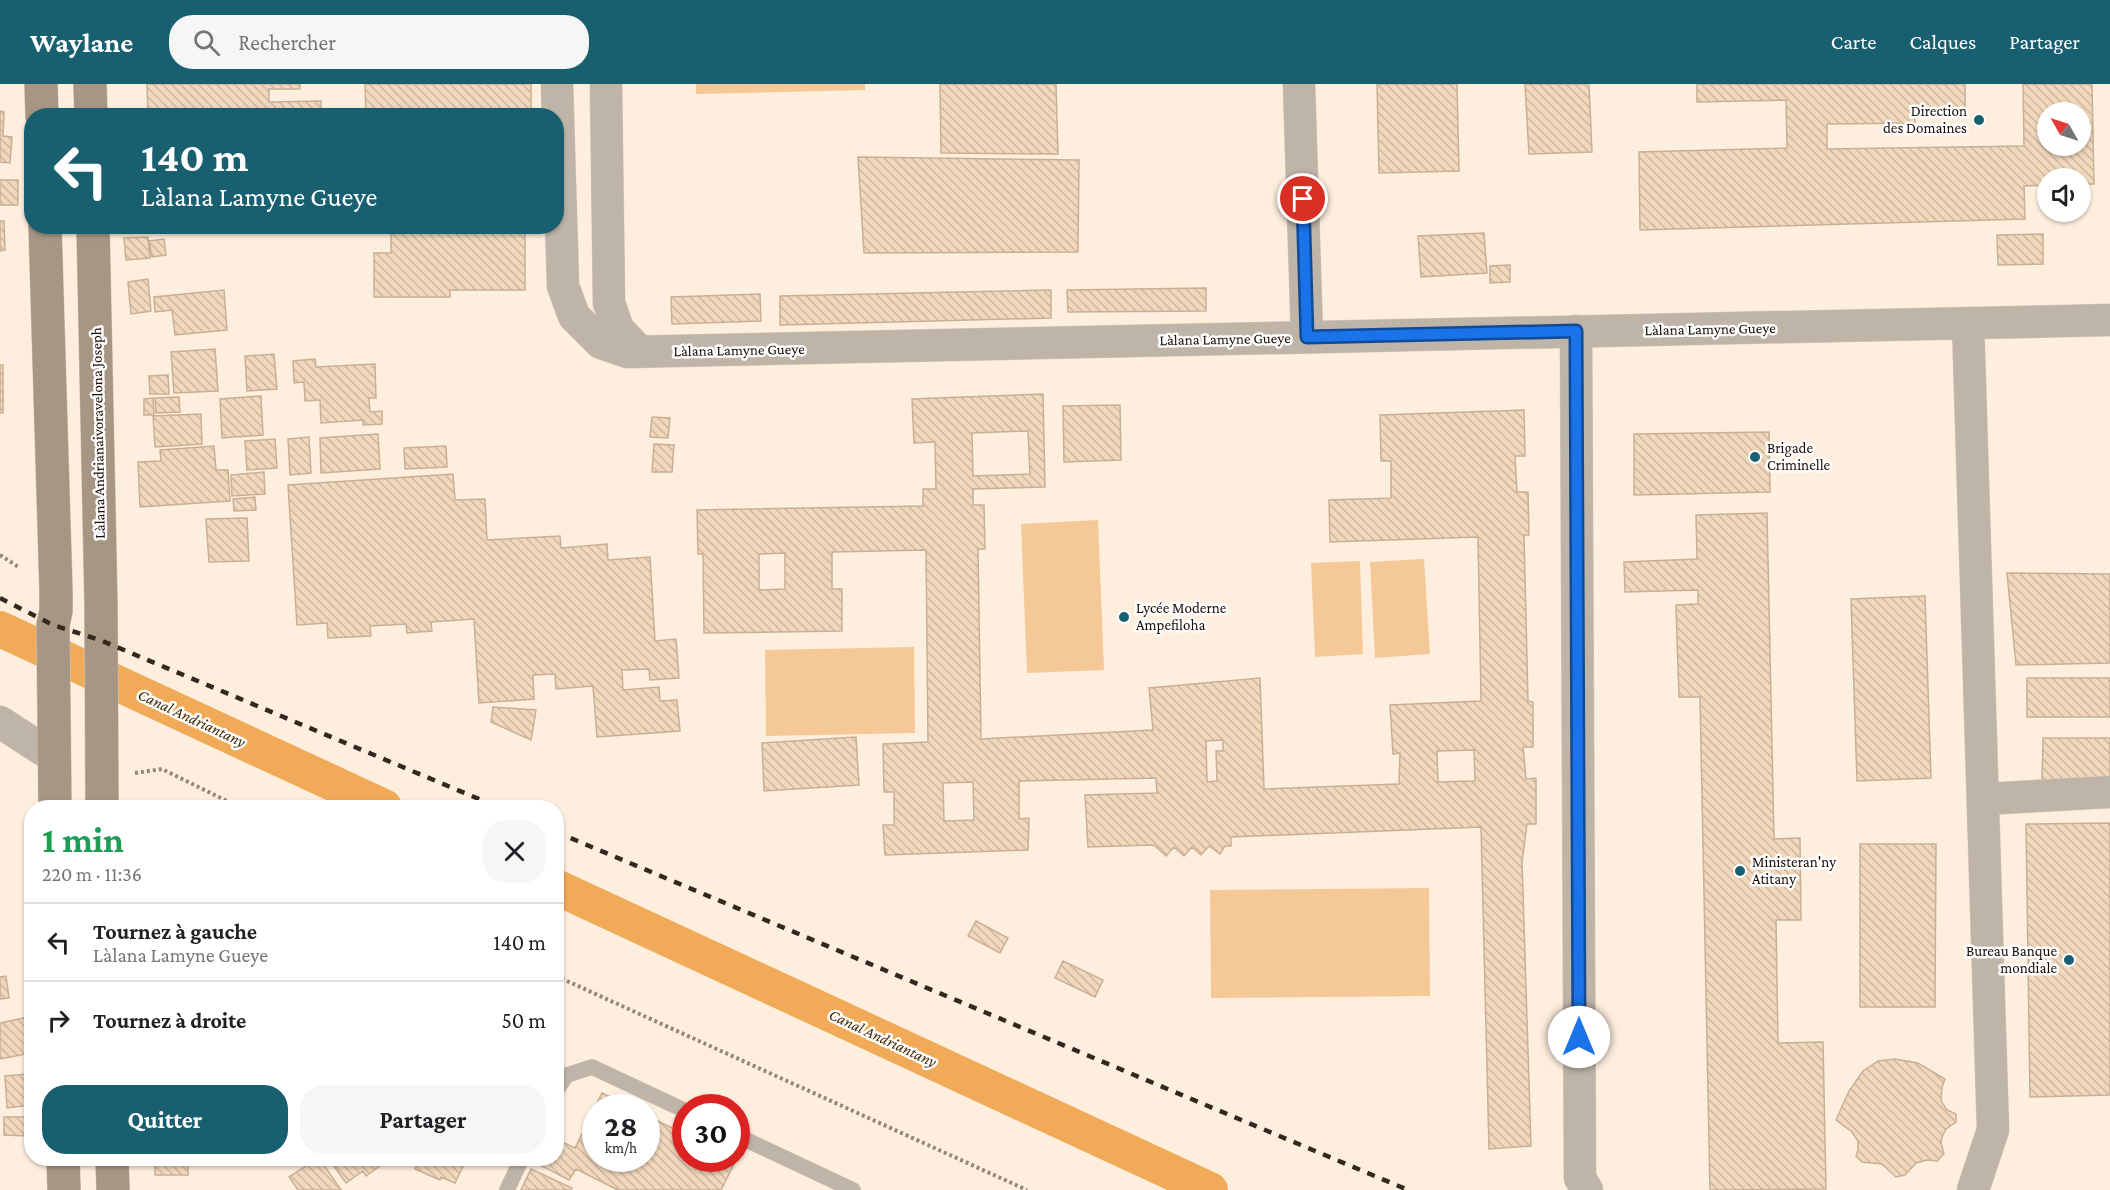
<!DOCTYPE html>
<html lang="fr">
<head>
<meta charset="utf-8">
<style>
  :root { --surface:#fff; --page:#f6f6f6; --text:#202124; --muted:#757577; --line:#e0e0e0; --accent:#185f70 }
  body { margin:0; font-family:"Crimson Pro",serif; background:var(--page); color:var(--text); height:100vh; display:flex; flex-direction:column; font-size:22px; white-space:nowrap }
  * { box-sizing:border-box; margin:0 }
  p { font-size:20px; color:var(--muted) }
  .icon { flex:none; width:33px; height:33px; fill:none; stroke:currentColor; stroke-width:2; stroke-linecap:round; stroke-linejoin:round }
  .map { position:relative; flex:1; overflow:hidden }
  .drawer { position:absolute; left:24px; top:716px; width:540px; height:366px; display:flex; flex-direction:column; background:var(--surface); border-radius:24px; box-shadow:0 2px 4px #0004 }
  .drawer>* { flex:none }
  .hud { position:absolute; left:24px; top:24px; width:540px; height:126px; border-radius:24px; box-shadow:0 2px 4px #0004; background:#185f70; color:#fff; overflow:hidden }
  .needle { width:39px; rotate:309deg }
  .controls { position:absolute; left:2037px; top:18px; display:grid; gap:12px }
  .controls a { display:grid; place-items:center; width:54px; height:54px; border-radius:50%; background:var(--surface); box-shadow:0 2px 4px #0004; font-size:30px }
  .speed { position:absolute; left:582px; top:1010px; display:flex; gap:12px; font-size:30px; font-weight:700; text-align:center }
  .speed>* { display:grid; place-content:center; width:78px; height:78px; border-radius:50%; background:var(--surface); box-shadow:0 2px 4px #0004; line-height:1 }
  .speed small { font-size:15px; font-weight:400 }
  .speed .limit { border:9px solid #d22; background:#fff; color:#111 }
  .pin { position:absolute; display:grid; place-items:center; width:51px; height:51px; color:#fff; margin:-26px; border:3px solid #fff; border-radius:50%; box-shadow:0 2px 6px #0007 }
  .me { position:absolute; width:66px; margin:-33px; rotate:0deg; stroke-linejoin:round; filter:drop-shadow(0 0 4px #0008) }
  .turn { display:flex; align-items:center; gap:21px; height:126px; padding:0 18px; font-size:27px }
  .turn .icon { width:78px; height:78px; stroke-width:2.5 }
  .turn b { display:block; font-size:42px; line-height:51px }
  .round { display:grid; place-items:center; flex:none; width:63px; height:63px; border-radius:24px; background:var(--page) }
  .summary { display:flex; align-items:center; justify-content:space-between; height:102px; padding:0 18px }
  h1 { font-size:36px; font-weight:700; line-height:45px; color:#1e9e55 }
  .action { display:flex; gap:12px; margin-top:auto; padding:12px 18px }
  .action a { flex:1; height:69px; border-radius:24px; background:var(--accent); color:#fff; font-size:24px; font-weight:700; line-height:69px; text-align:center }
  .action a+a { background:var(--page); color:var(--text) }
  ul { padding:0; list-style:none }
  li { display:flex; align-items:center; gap:18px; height:78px; padding:0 18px; border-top:2px solid var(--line) }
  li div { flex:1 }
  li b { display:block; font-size:22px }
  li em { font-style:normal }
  header { display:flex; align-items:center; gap:36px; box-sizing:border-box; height:84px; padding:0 30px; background:var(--accent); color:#fff }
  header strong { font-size:28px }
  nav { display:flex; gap:33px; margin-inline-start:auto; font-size:21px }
  .search { width:420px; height:54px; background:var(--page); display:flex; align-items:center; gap:15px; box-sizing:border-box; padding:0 21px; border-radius:24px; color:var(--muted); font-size:22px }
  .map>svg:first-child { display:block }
</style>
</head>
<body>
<header>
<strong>Waylane</strong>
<div class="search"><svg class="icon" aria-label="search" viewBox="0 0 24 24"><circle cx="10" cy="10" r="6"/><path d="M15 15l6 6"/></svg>Rechercher</div>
<nav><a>Carte</a><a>Calques</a><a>Partager</a></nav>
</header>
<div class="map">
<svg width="2110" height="1106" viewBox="0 0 2110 1106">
  <defs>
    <pattern id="building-back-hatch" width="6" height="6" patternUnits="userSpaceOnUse" patternTransform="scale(1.5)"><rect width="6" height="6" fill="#f1d7bc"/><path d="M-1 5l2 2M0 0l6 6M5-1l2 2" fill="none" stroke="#ceb7a0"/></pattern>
  </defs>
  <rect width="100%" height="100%" fill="#feeedd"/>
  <path fill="#f5c897" d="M696,0H865V6L696,10Z
    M1098,436L1104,586L1027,589L1021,440Z
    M1424,475L1430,570L1375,574L1370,478Z
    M1360,477L1363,570L1315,573L1311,479Z
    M914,563L915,649L766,652L765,566Z
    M1429,804L1430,912L1211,914L1210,806Z"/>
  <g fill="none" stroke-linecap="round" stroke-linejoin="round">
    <path stroke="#f1ab58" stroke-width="36" d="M0,545L384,723
      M556,803L1210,1106"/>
  </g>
  <path fill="url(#building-back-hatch)" stroke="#c9b095" stroke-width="1.5" fill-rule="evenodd" d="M147,0H300V5H269V18L321,17V32H148Z
    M365,0H531V32H366Z
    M940,0H1056L1058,70L941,69Z
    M1377,0H1457L1459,87L1379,89Z
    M1525,0H1589L1592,68L1529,70Z
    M1697,0H1965V24L1915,25V39L1827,40V65L2024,62L2023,0H2092L2094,100H2080V94H2048V101L2024,102L2025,135L1640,146L1639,68L1787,64L1786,16L1697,18ZM2048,28H2080V62H2048Z
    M0,27L4,28L3,52L12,53L10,79L0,78Z
    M858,73L1079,76L1078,168L864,169Z
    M0,96H18V121H0Z
    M0,137H4L5,166L0,167Z
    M391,142H525V206H450V213H374V169H391Z
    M1484,149L1487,189L1421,193L1418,152Z
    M2043,150V180L1998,181L1997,151Z
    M148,153L150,174L126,176L124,154Z
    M164,155L166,171L152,173L149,157Z
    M1510,181V198L1490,199V182Z
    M148,195L151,227L131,230L128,198Z
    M1206,204V227L1068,228L1067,206Z
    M224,206L227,246L175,251L172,226L155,228L154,213Z
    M1051,206V234L780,241V212Z
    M760,210L761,237L672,240L671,213Z
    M215,265L218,307L174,309L171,268Z
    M274,270L277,305L247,307L245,272Z
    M315,275L316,283L375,280L376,314H369L370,328L382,327V340L363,341V336L321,339L320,316L305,317L304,298L294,299L293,277Z
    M0,281H3V329H0Z
    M168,291L169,310H150L149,292Z
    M1043,310L1045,403L973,405V421H984L985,465H978L981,655L1153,646L1149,604L1260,594L1264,705L1399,700L1400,669L1393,670L1390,621L1481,617L1478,453L1330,458L1329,416L1391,414V377H1381L1380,331L1524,326L1525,372H1515L1517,408H1528L1529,451H1524L1528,617L1533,618V663H1523L1526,695L1536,694V740H1527L1522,778L1531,1062L1489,1065L1481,743L1231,753V762H1225L1220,770L1209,762L1201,771L1192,763L1184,772L1174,763L1166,772L1154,761L1088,763L1085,711L1157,709L1156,694L1019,697V735L1029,734L1028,766L885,771L883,741H894V708H884L883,660L928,658L926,466L832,468V505H842V547L704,549L703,470H698L697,426L923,422V405H936L935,358L914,359L912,315ZM1028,347L1030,390L973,392L972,349ZM785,469V505L759,506V470ZM1223,656V667H1216L1217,697L1207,698L1206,657ZM1474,666L1475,697L1438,698L1437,667ZM973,698L974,736L944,737L943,699Z
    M261,312L263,351L222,354L220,315Z
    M179,313L180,328L156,329L155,314Z
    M153,314L154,331H144V315Z
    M1120,321L1121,376L1064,378L1063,322Z
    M201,330L202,360L155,363L153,332Z
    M652,333L670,334L668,354L650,353Z
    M1769,348L1770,408L1634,411V350Z
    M378,350L380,385L321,389L320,354Z
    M309,353L311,389L290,391L288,355Z
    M275,355L277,384L247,386L245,357Z
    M654,360L674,361L672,388H652Z
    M214,362L216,386H228L230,417L140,423L138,378L161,377L160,366Z
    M446,362L447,383L405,385L404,364Z
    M264,388L265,410L232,412L231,391Z
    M453,390L455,416L485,415L487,456L560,452L561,464L607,460L608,476L650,473L655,557L676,555L679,594L650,596L649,585L622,586L623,606L659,603L660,617L677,616L680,647L597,653L593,602L556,605L555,590L533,591L534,615L479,619L474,535L431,538L432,547L407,549L406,540L370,542L371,552L328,554L327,539L297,541L288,401Z
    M255,413L256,426L234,427L233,415Z
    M1767,429L1774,755L1800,754L1801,836H1776L1778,959L1823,958L1826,1105L1710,1106L1700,613H1679L1676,521L1698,520V506L1625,508L1624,478L1697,475L1696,431Z
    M247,434L249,477L209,478L206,435Z
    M2007,489L2110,490V579L2016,581Z
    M1925,512L1931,694L1857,697L1851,515Z
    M2027,594H2110V633H2027Z
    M493,623L536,626L531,656L491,638Z
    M856,653L859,701L764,707L762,659Z
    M2043,654H2110V696H2042Z
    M2110,739V1011L2030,1013L2026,740Z
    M1860,760H1936L1935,923H1860Z
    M976,837L1008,854L1000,869L968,852Z
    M1063,877L1103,896L1095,913L1055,894Z
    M6,892L9,914L0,915V893Z
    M24,934L31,969L0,975V939Z
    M1895,975L1918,979L1945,995L1942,1003L1941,1017L1947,1026L1956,1030V1038L1946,1045L1942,1053L1941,1059L1944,1070L1937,1077L1927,1076L1916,1079L1905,1091L1896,1093L1882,1080L1862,1078L1856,1072L1858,1066V1057L1852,1048L1836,1036L1849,1007L1863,987L1878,977Z
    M27,990L30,1021L7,1024L5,992Z
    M602,1009L630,1023H596V1074H646V1031L686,1051V1074H732L736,1076L721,1106H618L576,1085L569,1096L538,1080L541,1074H556V1055L575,1064Z
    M4,1033H29V1052L4,1051Z
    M155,1074H188V1091H155Z
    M318,1074H319L341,1106H298L289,1093Z
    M328,1074H391L366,1092L363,1087L346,1099Z
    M403,1074H467L455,1099L441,1093L440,1096L415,1085L417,1080Z
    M531,1085L572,1104L571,1106H521Z"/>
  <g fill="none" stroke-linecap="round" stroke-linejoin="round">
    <g stroke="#d9caba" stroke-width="16">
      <path id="lane" d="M556,1007L567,991L592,983L686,1027
        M736,1051L853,1106
        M507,1106L522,1074"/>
    </g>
    <g stroke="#d9caba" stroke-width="33">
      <path id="street" d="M557,0L563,202L574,232L601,259L627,268L2110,236
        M606,0L609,219L618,245L640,268
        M1299,0L1307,253
        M1968,239L1993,1046L1973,1106
        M1576,247L1580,1094L1587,1106
        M0,638L54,673
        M1984,715L2110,708"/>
    </g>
    <g stroke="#d9caba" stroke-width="34">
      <path id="secondary" d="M41,0L42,32
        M90,0L91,32
        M45,142L56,507V527L53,541L55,723
        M93,142L101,520L102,723
        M63,1074L64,1106
        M112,1074L113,1106"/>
    </g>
    <path stroke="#94877a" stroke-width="4" stroke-dasharray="3 3" stroke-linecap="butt" d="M0,471L20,484
      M135,689L162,685L239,723
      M556,892L1027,1106"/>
    <use href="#lane" stroke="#bfb4a8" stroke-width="15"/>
    <use href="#street" stroke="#bfb4a8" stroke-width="32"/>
    <use href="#secondary" stroke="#a79684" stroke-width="33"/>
    <path stroke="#32281f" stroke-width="4.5" stroke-dasharray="8 8" stroke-linecap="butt" d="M0,514L53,541L100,556L498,723
      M556,748L1408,1106"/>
  </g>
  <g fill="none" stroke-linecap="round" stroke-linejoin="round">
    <g stroke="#114b97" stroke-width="15">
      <path id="route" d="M1303,115L1307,253L1576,247L1579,953"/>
    </g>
    <use href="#route" stroke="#1a73e8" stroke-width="10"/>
  </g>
  <g fill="#185f70" stroke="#fefefe" stroke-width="2">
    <circle cx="1979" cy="36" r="6"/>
    <circle cx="1755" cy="373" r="6"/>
    <circle cx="1124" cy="533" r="6"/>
    <circle cx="1740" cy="787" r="6"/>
    <circle cx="2069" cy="876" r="6"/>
  </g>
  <g text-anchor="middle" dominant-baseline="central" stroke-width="5" stroke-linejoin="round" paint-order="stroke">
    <g font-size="15" fill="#160d05" stroke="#fefefe" text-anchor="start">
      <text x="1967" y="27" text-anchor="end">Direction<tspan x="1967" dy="17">des Domaines</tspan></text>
      <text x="1767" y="364">Brigade<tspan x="1767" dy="17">Criminelle</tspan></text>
      <text x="1136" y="524">Lycée Moderne<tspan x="1136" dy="17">Ampefiloha</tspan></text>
      <text x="1752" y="778">Ministeran'ny<tspan x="1752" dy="17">Atitany</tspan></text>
      <text x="2057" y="867" text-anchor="end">Bureau Banque<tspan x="2057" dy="17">mondiale</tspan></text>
    </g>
    <g font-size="15" fill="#160d05" stroke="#fefefe">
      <text transform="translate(1710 245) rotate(-1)">Làlana Lamyne Gueye</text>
      <text transform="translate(1225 255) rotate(-1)">Làlana Lamyne Gueye</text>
      <text transform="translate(739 266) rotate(-1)">Làlana Lamyne Gueye</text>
      <text transform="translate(98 349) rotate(-91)">Làlana Andrianaivoravelona Joseph</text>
    </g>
    <g font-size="16" font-style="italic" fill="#452905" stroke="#fefefe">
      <text transform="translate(192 634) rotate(25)">Canal Andriantany</text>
      <text transform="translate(883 954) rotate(25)">Canal Andriantany</text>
    </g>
  </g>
</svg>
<div class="controls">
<a><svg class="needle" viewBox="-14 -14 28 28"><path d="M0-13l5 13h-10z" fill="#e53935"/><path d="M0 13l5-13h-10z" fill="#757577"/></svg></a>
<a><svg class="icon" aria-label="sound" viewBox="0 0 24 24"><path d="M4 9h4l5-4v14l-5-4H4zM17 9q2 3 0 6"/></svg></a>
</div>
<div class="speed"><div>28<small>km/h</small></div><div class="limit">30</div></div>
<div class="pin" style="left:1303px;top:115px;background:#d93025"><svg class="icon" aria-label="arrive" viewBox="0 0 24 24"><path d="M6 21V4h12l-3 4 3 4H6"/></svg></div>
<svg class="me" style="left:1579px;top:953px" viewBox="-20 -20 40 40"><circle r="19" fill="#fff"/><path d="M0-13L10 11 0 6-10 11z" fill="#1a73e8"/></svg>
<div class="hud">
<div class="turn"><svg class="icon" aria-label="left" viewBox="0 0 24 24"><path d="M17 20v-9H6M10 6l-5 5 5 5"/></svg><div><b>140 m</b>Làlana Lamyne Gueye</div></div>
</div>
<section class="drawer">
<div class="summary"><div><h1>1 min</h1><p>220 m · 11:36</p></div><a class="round"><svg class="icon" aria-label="close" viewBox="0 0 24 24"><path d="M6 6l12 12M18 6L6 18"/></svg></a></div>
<ul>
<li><svg class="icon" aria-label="left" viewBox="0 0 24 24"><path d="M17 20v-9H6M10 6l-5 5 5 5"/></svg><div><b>Tournez à gauche</b><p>Làlana Lamyne Gueye</p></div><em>140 m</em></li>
<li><svg class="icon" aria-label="right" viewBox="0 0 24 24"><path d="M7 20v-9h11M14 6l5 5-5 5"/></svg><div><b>Tournez à droite</b></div><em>50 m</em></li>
</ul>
<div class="action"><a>Quitter</a><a>Partager</a></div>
</section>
</div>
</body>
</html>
